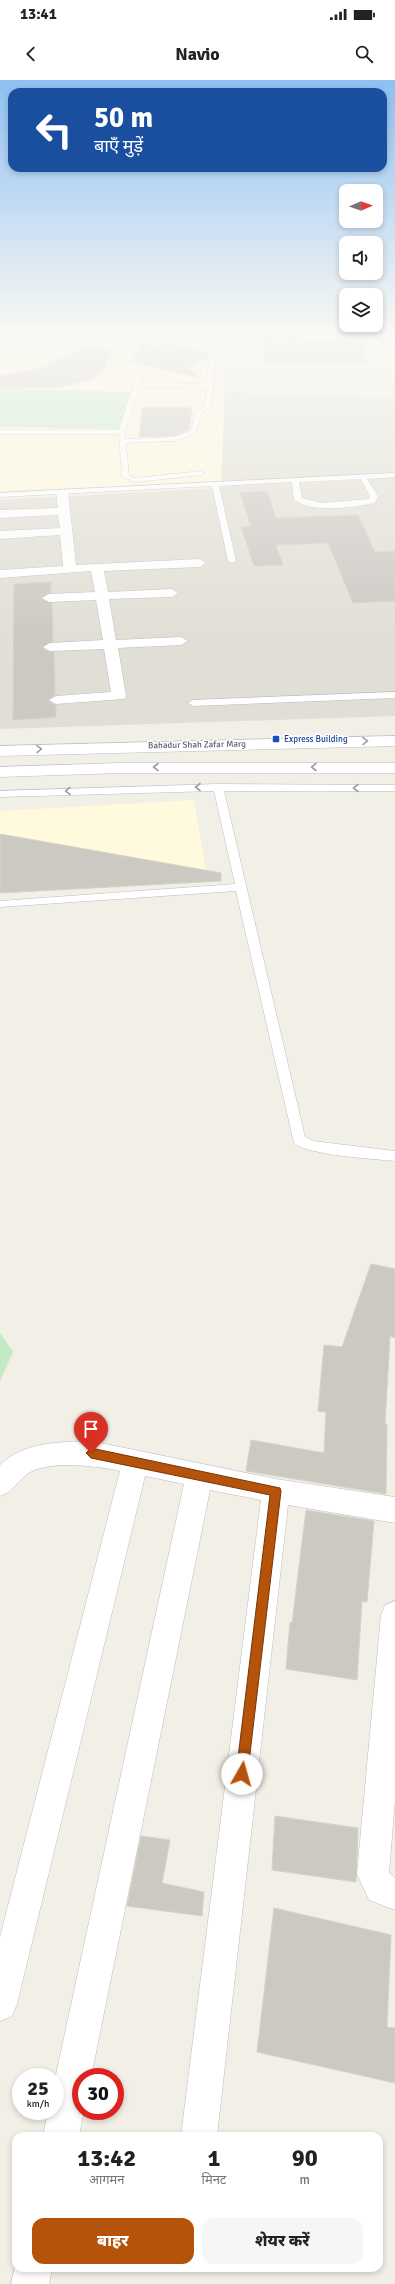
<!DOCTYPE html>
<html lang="hi">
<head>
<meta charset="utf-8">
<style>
  :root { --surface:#fff; --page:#f6f6f6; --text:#222; --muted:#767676; --accent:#b45309 }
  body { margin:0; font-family:Signika,"Noto Sans Devanagari",sans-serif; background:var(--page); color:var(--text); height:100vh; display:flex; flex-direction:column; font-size:15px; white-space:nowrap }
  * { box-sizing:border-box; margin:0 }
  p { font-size:13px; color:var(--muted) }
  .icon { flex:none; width:22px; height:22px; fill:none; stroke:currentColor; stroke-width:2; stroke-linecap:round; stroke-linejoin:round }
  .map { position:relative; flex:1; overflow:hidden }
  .panel { position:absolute; left:12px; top:2052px; width:371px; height:140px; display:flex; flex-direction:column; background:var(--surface); border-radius:12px; box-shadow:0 2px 6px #0003 }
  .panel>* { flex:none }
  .hud { position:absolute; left:8px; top:8px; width:379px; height:84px; border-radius:12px; box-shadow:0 2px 6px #0003; background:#1a4fa0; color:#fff; overflow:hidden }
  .needle { width:26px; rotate:88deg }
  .tools { position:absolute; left:339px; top:104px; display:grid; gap:8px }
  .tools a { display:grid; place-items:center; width:44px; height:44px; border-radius:8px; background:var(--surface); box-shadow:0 2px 6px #0003; font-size:20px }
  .speed { position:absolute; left:12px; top:1988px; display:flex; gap:8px; font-size:20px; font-weight:700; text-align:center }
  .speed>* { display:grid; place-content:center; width:52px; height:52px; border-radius:50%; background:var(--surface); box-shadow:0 2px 6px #0003; line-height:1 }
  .speed small { font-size:10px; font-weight:400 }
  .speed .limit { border:6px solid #d22; background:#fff; color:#111 }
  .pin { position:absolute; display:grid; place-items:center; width:34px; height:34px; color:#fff; margin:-41px -17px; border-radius:50% 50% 50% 0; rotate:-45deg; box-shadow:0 0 4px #0007 }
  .pin .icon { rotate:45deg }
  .me { position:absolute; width:44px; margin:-22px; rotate:7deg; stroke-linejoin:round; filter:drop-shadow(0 0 3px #0008) }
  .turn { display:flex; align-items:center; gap:14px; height:84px; padding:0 20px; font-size:18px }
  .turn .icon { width:52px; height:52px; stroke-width:2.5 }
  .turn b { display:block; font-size:28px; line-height:34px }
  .eta { display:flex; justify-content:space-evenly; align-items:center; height:68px; text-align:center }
  .eta b { font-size:24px; font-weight:800; line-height:28px }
  .button { display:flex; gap:8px; margin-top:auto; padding:8px 20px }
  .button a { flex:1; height:46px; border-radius:12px; background:var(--accent); color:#fff; font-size:16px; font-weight:800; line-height:46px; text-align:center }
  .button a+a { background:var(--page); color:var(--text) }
  .status { display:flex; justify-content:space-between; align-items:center; height:28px; padding:0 20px; background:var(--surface); direction:ltr }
  .status svg { height:11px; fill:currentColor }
  header { display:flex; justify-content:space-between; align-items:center; height:52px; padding:0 20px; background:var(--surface); font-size:18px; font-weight:800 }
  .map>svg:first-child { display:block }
</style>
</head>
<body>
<div class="status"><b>13:41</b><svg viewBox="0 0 49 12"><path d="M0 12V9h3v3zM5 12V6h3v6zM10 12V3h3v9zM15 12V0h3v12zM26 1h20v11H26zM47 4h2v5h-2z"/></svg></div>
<header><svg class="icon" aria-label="back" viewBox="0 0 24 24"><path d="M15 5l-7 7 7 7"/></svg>Navio<svg class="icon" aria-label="search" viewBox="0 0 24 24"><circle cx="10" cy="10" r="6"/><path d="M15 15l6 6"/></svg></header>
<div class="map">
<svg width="395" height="2204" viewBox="0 0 395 2204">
  <rect width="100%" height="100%" fill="#f1efe6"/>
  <path fill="#fffadd" d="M0,249L227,251L224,292L227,401L0,411Z
    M194,720L207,796L0,809V731Z"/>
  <path fill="#e1dfd5" d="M225,312L395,319V636L0,649V420L221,408Z"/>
  <path fill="#c2eac5" d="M0,303L24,309L131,312L120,349L0,347Z
    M0,1253L13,1272L0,1301Z"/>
  <path fill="#ccc9c3" stroke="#d6d2c4" d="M275,249H361L362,253L275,251Z
    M264,259L363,262L366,284L265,282Z
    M142,264H151L157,268L166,264L208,273L207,279L188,288L198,294L197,297L129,281L133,280Z
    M87,266L113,271L101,293L92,299L59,307L0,308V296L42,288Z
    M143,327L192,328L189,350L175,356L139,357Z
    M267,411L276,438L358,435L375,472L395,471V521L353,523L328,463L276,465L283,485L254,486L241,447L251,446L240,413Z
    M51,502V512L41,519L52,523L53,561L42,568L49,572H54L55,615L48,621L56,625V637L13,640L14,504Z
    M0,754L221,793V801L0,813Z
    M371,1184L395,1189V1258L390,1256L385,1344H387L386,1414L246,1391L251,1360L324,1373L326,1332L318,1331L324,1265L342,1267Z
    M306,1430L374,1441L367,1522L362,1521L357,1600L286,1589L290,1542L292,1543Z
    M275,1736L358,1748L356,1802L272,1790Z
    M141,1756L170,1760L162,1803L204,1812L202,1836L127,1826Z
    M274,1828L391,1855L387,1947L395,1948V2003L257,1972Z"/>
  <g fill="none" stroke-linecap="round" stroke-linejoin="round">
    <g stroke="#bbbdc3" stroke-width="1">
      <path id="service" d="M0,255L199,259L214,263L217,268L211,326L201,334L196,353L176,361L126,363L129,396L136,398L201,391L205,393L201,395L136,402L122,397L119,354H0V350H119L138,291L143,292L140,303L207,304L210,265L199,263L0,259ZM139,307L207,308L205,325L195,333L191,351L175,357L126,359L125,352Z
        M395,393V397L367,399L378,416L375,423C356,427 309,434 294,419L292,402L219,406L236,481L232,483L228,481L212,406L0,417V413ZM361,399L370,416L369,419L322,423L302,418L299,402Z
        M395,612V618L193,626L188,623L193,620Z
        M218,704L395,705V711H224L305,1057L313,1061L395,1071V1081C374,1079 307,1075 294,1063L236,811L0,827V821L235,804L214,711L0,717V711Z"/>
    </g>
    <g stroke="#bbbdc3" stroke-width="1">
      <path id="minor" d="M183,250L395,255V261L180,255V251Z
        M62,409L68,412L76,485L200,479L206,483L200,487L104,491L108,512L172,509L178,513L172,517L109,519L116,560L181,557L188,561L181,565L118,568L126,616L124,619L56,624L49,620L56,616L111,612L104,569L50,571L43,567L50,563L103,560L96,520L49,522L42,518L49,514L95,512L91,491L0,498V490L63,486L60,455L0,459V451L60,448L58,435L0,438V430L58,428L56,412Z
        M91,1361L276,1399L395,1417V1443L288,1425L217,2056H181L261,1420L210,1410L91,1997H81V2031H84L79,2056H43L48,2031H55V1999L184,1404L145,1396L17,1924L12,1936L0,1941V1857L120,1391C96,1386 46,1379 26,1395C16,1403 12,1412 0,1416V1385C23,1362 60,1362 91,1361Z
        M395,1521V1720L389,1793L395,1798V1830L369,1820L357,1794L381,1535L385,1525Z
        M16,2182V2188H52L49,2204H11Z"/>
    </g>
    <g stroke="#bcbec5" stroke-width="1">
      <path id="secondary" d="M395,656V666L0,676V666Z
        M120,683H395V693H120L0,697V687Z"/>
    </g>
    <use href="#service" fill="#fff" fill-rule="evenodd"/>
    <use href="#minor" fill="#fff" fill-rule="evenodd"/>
    <use href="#secondary" fill="#fff" fill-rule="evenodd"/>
  </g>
  <defs><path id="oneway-chevron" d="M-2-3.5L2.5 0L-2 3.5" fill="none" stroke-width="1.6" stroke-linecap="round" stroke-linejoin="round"/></defs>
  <g stroke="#9ea0a4">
    <use href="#oneway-chevron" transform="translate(365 661) rotate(-1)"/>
    <use href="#oneway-chevron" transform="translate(39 669) rotate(-2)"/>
    <use href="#oneway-chevron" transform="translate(156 687) rotate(180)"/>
    <use href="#oneway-chevron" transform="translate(314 687) rotate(-180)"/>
    <use href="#oneway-chevron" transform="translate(198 707) rotate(180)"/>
    <use href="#oneway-chevron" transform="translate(356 708) rotate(-180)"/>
    <use href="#oneway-chevron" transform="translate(68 711) rotate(178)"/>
  </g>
  <linearGradient id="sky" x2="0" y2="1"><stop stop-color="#8ec0f1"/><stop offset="0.45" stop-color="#f9f8f4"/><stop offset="1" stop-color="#f9f8f4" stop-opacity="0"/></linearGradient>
  <rect width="395" height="558" fill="url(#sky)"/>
  <path fill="#b45309" stroke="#753606" d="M91,1368L280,1408L281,1411L247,1699L242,1701L238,1699L236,1694L270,1415L91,1378L86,1373Z"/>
  <rect fill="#1a4fb4" stroke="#fff" stroke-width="1.5" x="272" y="655" width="8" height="8" rx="2"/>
  <g text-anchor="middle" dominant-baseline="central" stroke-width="3" stroke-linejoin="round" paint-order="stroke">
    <g font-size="9" fill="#164399" stroke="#fff" text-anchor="start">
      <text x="284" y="659">Express Building</text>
    </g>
    <g font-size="9" fill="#5e6168" stroke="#fff">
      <text transform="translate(197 665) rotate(-1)">Bahadur Shah Zafar Marg</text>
    </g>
  </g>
</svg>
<div class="tools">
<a><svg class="needle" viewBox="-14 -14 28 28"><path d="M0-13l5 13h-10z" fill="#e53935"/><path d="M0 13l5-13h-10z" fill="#767676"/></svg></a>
<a><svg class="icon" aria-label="sound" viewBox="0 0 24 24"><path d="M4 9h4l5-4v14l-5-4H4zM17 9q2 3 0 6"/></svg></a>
<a><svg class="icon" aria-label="layers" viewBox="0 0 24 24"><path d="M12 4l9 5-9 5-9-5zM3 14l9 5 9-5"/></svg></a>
</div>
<div class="speed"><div>25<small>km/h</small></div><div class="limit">30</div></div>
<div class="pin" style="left:91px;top:1373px;background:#d93025"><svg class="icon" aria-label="arrive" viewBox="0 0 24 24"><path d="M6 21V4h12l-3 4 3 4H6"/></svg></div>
<svg class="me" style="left:242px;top:1694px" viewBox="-20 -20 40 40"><circle r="19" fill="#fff"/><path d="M0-13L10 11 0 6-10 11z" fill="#b45309"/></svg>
<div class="hud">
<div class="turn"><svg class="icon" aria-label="left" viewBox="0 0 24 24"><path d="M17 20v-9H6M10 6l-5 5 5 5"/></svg><div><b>50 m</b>बाएँ मुड़ें</div></div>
</div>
<section class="panel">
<div class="eta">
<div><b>13:42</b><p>आगमन</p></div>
<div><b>1</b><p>मिनट</p></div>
<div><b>90</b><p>m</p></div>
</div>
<div class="button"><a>बाहर</a><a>शेयर करें</a></div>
</section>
</div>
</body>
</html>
